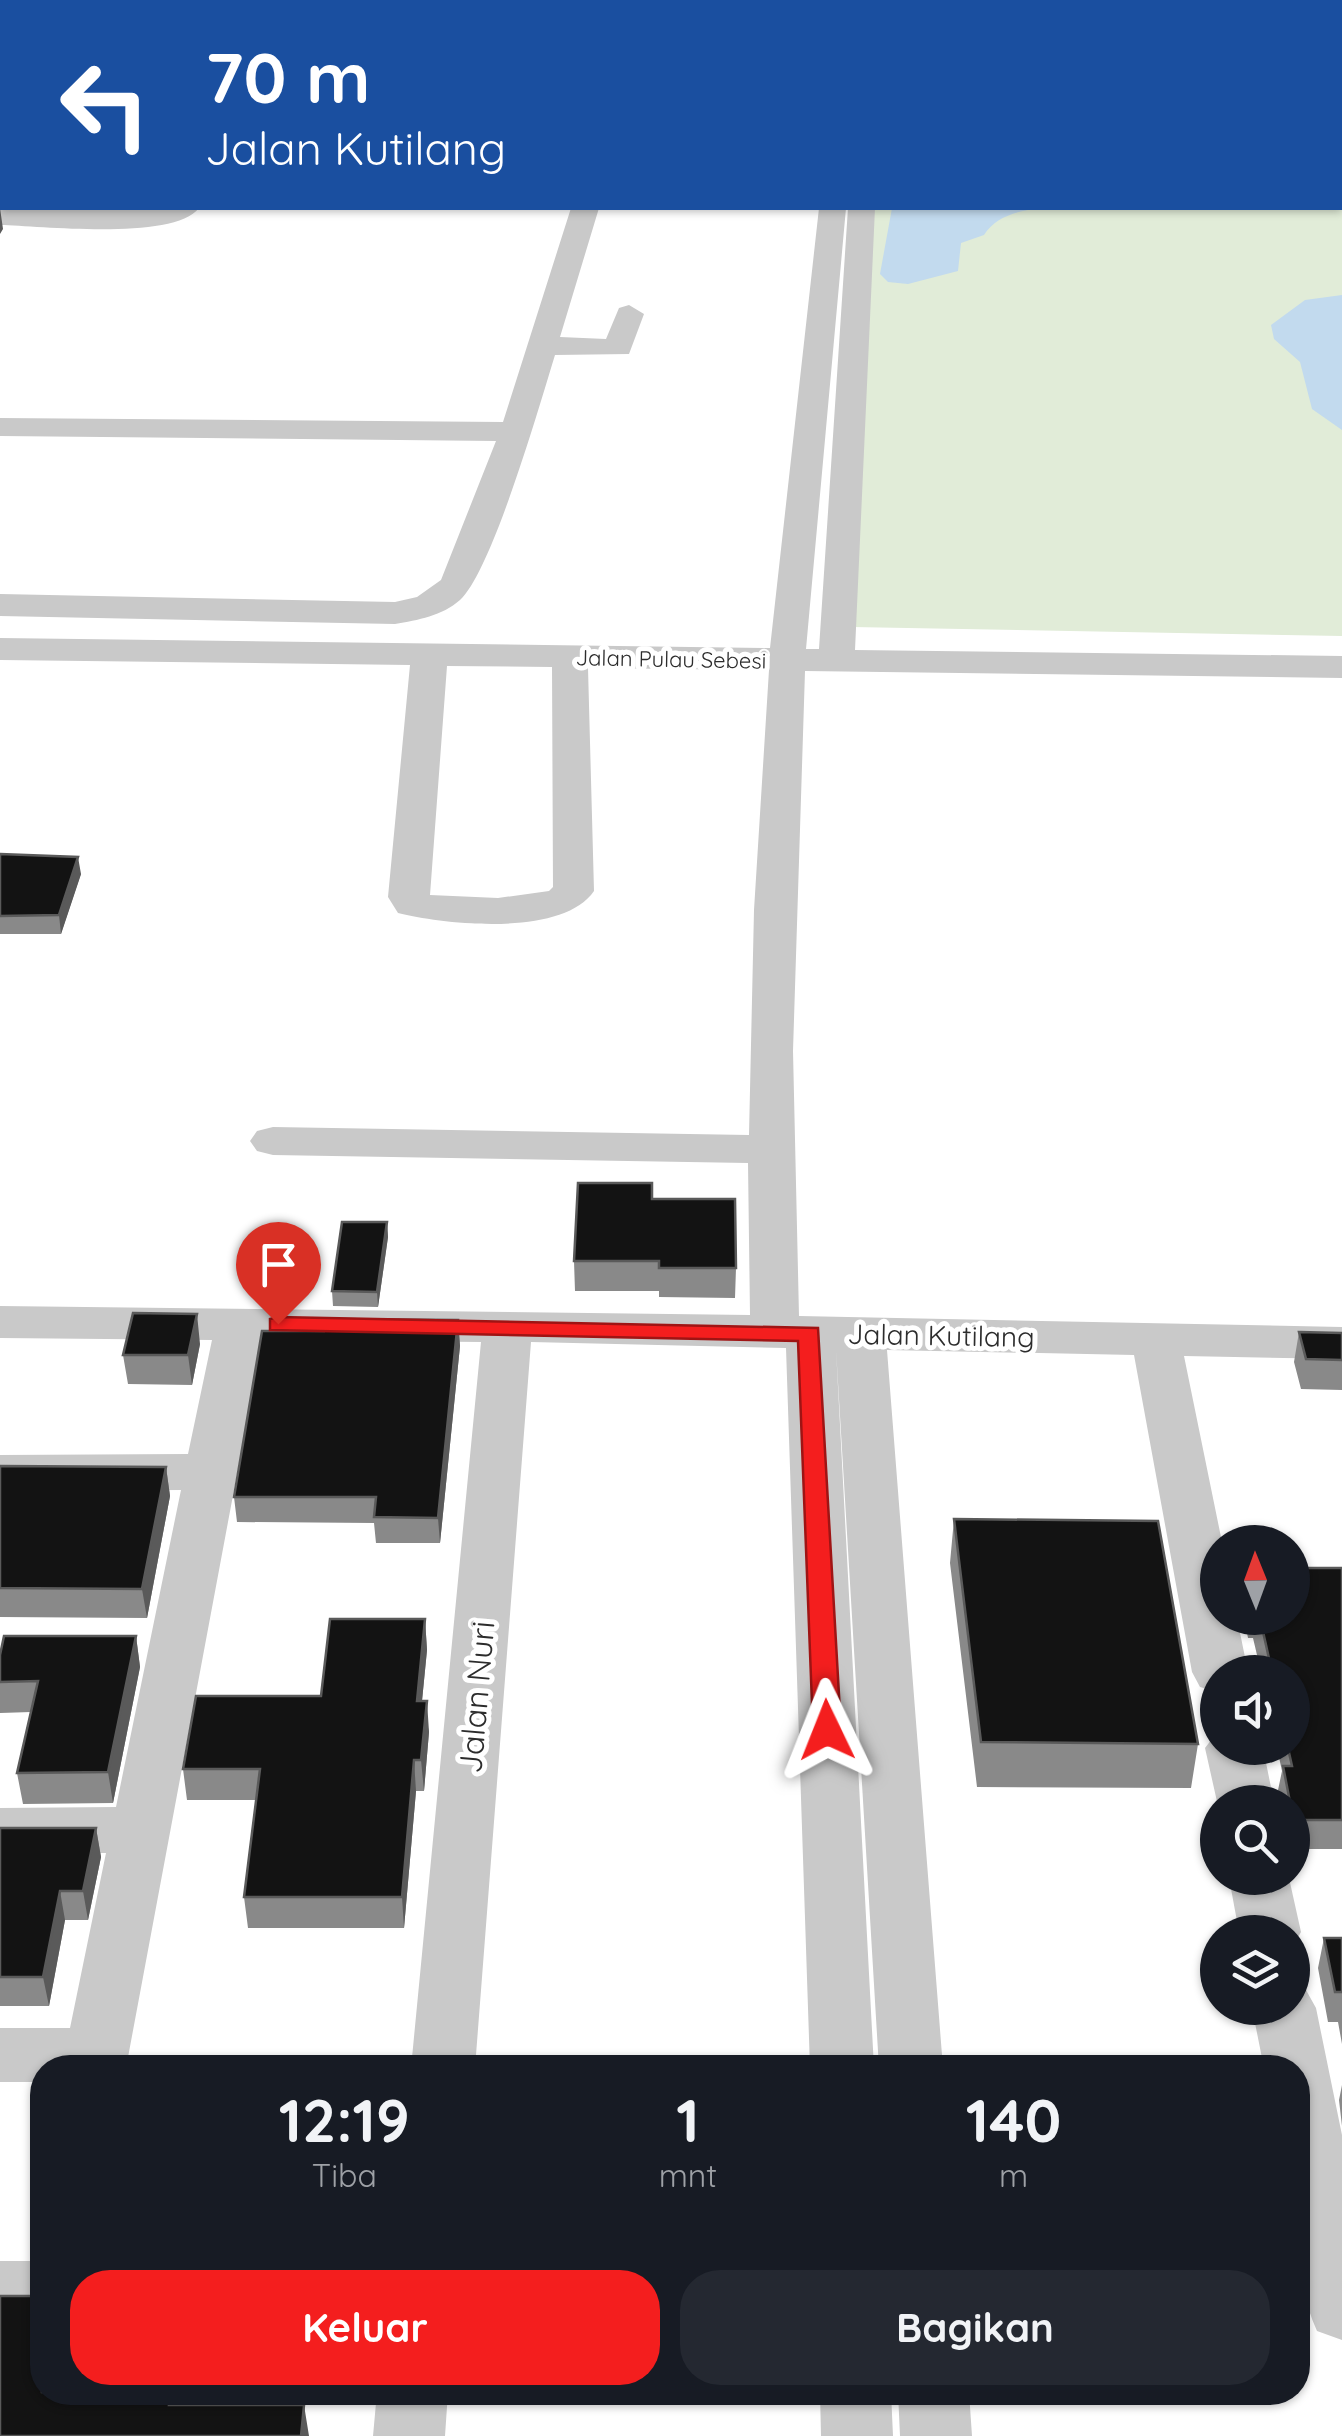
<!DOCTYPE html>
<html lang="id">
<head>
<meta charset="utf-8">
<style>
  :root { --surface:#171b24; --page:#242831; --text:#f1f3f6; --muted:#9ea1a6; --accent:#f41e1e }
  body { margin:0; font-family:Quicksand,sans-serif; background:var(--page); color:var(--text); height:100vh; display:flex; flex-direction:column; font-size:38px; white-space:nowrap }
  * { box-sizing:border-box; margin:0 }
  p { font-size:32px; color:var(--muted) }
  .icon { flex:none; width:55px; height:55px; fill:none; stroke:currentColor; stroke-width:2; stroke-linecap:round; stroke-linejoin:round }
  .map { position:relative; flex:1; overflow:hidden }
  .sheet { position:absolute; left:30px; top:2055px; width:1280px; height:350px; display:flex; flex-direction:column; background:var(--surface); border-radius:40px; box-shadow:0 2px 8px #0004 }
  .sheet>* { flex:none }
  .hud { position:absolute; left:0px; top:0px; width:1342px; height:210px; box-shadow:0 2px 8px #0004; background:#1a4fa0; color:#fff; overflow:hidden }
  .needle { width:65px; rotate:359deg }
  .tools { position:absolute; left:1200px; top:1525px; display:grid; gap:20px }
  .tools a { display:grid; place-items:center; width:110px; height:110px; border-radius:50%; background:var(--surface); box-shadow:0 2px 8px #0004; font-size:50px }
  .pin { position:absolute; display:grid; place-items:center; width:85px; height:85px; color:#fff; margin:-102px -42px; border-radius:50% 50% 50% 0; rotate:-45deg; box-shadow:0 0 10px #0007 }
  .pin .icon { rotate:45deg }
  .me { position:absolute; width:110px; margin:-55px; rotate:358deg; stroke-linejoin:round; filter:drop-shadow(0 0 8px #0008) }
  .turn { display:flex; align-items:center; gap:35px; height:210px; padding:0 40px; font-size:45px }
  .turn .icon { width:130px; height:130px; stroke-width:2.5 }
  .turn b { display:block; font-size:70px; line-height:85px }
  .eta { display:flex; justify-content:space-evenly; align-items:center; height:170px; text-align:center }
  .eta b { font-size:60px; font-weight:800; line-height:70px }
  .action { display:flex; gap:20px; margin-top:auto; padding:20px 40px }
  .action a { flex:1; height:115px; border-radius:40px; background:var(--accent); color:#fff; font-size:40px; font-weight:800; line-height:115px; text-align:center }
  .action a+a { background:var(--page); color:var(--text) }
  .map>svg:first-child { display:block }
</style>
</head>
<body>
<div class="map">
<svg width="1342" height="2436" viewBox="0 0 1342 2436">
  <rect width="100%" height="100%" fill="#fff"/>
  <path fill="#e1ecd8" d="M876,0H1342V636L852,627L868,208H1340V2Z"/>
  <path fill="#c2daee" d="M892,208H1040C1018,211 996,216 984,235L961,243L958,271L908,284L888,282L880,274Z
    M1342,295V430L1312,409L1300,362L1274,339L1271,325L1305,300Z"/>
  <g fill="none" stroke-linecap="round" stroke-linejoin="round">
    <path fill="#c9c9c9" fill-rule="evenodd" d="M790,0H814V2H791Z
      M0,79H2V94H0Z
      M0,161H2V177H0Z
      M169,208H199C174,241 42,226 0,225V209Z
      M571,208H599L560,337L606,339L619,308L629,305L644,314L629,354L555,355C540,404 492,571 460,600C442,616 418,620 395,624L0,616V594L395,602L417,597L441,580L496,441L0,436V418L503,422Z
      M819,208H846L806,649H819L848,208H875L855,650L1342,656V678L805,671L793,1051L799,1316L1342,1327V1359L1184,1356L1222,1542H1218V1618H1237L1248,1672H1218V1692L1200,1687L1192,1672L1134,1355L887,1350L943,2068H879L836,1349L874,2068H810L786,1348L531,1342L475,2068H411L481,1342L262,1340L126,2068H42V2082H0V2028H70L106,1853L0,1854V1808L116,1807L181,1490L0,1491V1455L188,1454L212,1340L0,1338V1306L750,1315L748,1163L273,1155L257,1151L250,1141L257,1131L273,1127L749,1135L754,910L769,670L588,668L594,891C563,937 446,925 398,913L388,897L410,665L0,660V638L770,648ZM447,666L552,667L553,887L549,891L498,898L430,895Z
      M1218,1731V1748H1263L1274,1802L1218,1806L1205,1748Z
      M1229,1878H1289L1301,1932L1292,1948V1932H1239Z
      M1292,1985L1306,1990L1316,2008L1342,2135V2340L1317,2331C1283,2257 1298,2149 1298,2068H1264L1252,2008H1292Z
      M0,2261H42V2323H0Z
      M377,2392H448L445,2436H373Z
      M820,2392H891L893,2436H821Z
      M898,2392H969L972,2436H900Z"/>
  </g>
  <path fill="#898989" d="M0,854L81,874L61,934H0Z
    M652,1199L736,1268L735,1298L659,1297V1291H575L574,1261Z
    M387,1222L388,1237L378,1307L333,1306L332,1291Z
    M458,1320L460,1346L440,1543H376L374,1523L237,1522L234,1497L324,1331Z
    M1299,1332L1342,1333V1390L1301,1389L1294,1362Z
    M200,1344L192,1385L128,1384L123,1355Z
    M0,1466L166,1467L170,1496L147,1618L0,1617Z
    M954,1519L1198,1744L1191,1788L977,1787L950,1563Z
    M1342,1568V1849H1292V1802H1279L1277,1795L1282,1771L1277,1748H1292V1672H1261L1253,1638H1248L1244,1618H1292Z
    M425,1619L427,1650L422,1701L429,1732L424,1791H416L404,1928H248L244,1897L256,1800H187L183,1769L321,1696Z
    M136,1636L140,1667L113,1803L23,1804L17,1773L31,1712L0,1713V1655Z
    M0,1828H96L101,1857L88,1920H65L49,2006H0Z
    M1324,1938H1342V2044L1338,2022H1328L1318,1968Z
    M1342,2085V2126L1339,2100Z"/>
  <path fill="#5a5a5a" d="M0,208L3,229L0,234Z
    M78,857L81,874L61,934L59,915Z
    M387,1222L388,1237L378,1307L377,1292Z
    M197,1314L200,1344L192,1385L188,1355Z
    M458,1320L460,1346L440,1543L438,1518Z
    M166,1467L170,1496L147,1618L142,1589Z
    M425,1619L427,1650L419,1731L417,1701Z
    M136,1636L140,1667L113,1803L108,1772Z
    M427,1701L429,1732L424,1791L421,1760Z
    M414,1760L416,1791L404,1928L402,1897Z
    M96,1828L101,1857L88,1920L83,1891Z
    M60,1891L65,1920L49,2006L43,1977Z
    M171,2392H181L175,2436L169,2405Z
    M304,2405L309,2436H301Z"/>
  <path fill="#131313" stroke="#5a5a5a" stroke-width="2.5" d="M0,854L78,857L59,915L0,916Z
    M578,1183H652V1199H735L736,1268H659V1261H574Z
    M342,1222H387L377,1292L332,1291Z
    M133,1313L197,1314L188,1355H123Z
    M326,1319L458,1320L438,1518L374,1517L376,1497H234L262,1331H324Z
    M1299,1332L1342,1333V1360L1306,1359Z
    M0,1466L166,1467L142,1589L0,1588Z
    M954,1519L1158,1521L1198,1744L981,1742Z
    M1292,1568H1342V1820H1293L1292,1815V1802H1290L1283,1766H1292L1288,1748H1292V1672H1272L1260,1618H1292Z
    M330,1619H425L417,1701H427L421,1760H414L402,1897H244L260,1769H183L196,1696H321Z
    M4,1636H136L108,1772L17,1773L38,1681L0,1682V1655Z
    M0,1828H96L83,1891H60L43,1977H0Z
    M1324,1938H1342V1992H1335Z
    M39,2287H42V2392H171L169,2405H304L301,2436H0V2296H35Z"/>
  <path fill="#f41e1e" stroke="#9f1414" stroke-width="2.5" d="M278,1317L818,1328L841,1730L837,1737H817L813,1730L798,1341L270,1330V1319Z"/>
  <g text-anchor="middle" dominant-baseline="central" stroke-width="10" stroke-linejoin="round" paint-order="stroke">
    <g font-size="22" fill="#2c2c2c" stroke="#fff">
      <text transform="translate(671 659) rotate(1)">Jalan Pulau Sebesi</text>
    </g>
    <g font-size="28" fill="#2c2c2c" stroke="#fff">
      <text transform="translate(941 1335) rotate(1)">Jalan Kutilang</text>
    </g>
    <g font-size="32" fill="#2c2c2c" stroke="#fff">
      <text transform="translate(476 1697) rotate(-85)">Jalan Nuri</text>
    </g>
  </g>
</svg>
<div class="tools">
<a><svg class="needle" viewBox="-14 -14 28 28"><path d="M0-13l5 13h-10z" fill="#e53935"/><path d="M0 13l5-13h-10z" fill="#9ea1a6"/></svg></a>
<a><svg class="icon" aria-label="sound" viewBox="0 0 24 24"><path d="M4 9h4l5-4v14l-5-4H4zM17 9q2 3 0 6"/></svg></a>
<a><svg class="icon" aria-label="search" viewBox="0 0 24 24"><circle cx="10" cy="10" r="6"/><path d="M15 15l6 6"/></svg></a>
<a><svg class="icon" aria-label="layers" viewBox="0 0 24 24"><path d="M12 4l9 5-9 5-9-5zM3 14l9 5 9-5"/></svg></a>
</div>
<div class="pin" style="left:278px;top:1324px;background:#d93025"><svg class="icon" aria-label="arrive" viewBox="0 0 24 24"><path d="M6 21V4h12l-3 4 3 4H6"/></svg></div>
<svg class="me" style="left:827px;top:1730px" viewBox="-20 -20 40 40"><path d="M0-17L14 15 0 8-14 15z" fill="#f41e1e" stroke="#fff" stroke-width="4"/></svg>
<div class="hud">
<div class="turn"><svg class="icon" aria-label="left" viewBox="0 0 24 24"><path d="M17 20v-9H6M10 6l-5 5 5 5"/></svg><div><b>70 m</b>Jalan Kutilang</div></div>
</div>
<section class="sheet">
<div class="eta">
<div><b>12:19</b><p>Tiba</p></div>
<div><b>1</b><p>mnt</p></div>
<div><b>140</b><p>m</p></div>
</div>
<div class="action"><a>Keluar</a><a>Bagikan</a></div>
</section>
</div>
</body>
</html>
